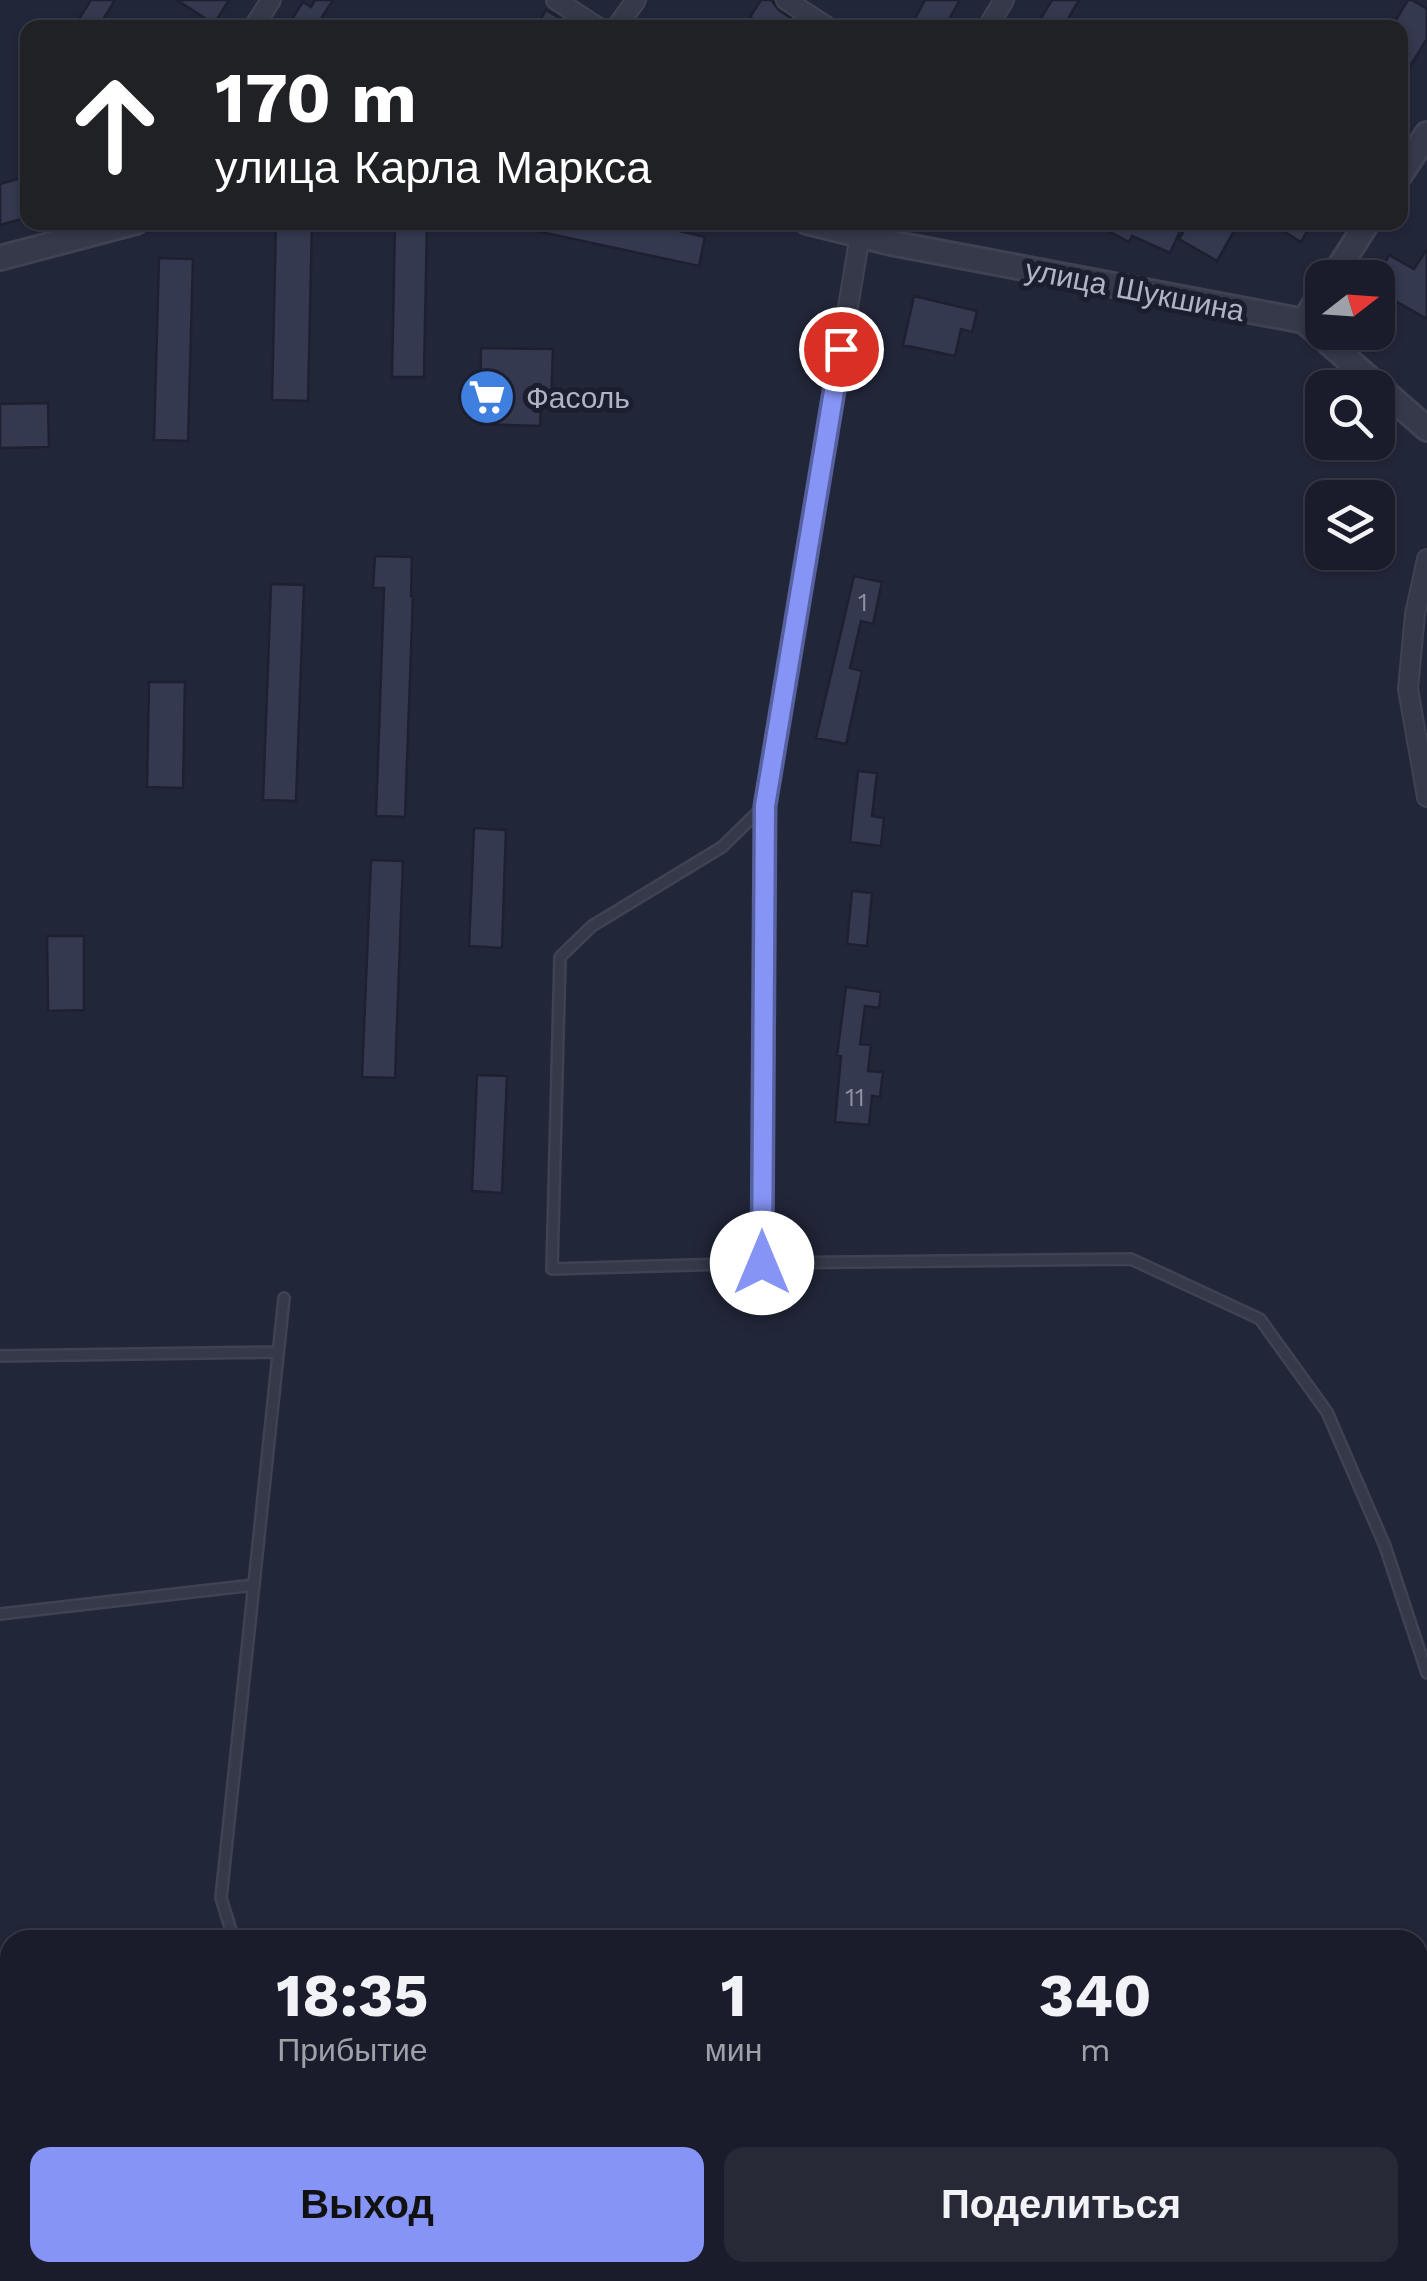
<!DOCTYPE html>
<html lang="ru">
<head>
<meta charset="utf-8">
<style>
  :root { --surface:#1a1c2b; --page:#272937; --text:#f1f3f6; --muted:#9fa1a9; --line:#383a47; --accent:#8695f5 }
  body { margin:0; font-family:"Work Sans",sans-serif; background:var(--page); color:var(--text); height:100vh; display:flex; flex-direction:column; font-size:38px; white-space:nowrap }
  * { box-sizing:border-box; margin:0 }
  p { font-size:32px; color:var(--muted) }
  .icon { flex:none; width:55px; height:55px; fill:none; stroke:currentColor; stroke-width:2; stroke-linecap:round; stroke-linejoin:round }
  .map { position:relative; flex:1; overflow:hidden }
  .side { position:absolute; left:0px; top:1930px; width:1428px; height:352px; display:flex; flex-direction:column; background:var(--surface); border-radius:30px 30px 0 0; box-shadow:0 2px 8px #0004,0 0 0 2px var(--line) }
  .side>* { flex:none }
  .hud { position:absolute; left:20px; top:20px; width:1388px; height:210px; border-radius:20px; box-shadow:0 2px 8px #0004,0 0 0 2px var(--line); background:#202124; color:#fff; overflow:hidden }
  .needle { width:65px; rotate:73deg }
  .buttons { position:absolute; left:1305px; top:260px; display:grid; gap:20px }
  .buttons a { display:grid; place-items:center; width:90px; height:90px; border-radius:20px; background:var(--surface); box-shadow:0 2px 8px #0004,0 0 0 2px var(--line); font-size:50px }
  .pin { position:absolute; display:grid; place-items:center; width:85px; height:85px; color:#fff; margin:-42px; border:5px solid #fff; border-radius:50%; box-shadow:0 2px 10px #0007 }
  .me { position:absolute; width:110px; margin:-55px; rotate:0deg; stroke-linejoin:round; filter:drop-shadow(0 0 8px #0008) }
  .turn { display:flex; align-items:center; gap:35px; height:210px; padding:0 30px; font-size:45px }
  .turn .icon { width:130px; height:130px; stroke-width:2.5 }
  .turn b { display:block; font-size:70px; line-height:85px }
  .eta { display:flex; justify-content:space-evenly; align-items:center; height:170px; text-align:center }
  .eta b { font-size:60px; font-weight:700; line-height:70px }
  .primary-button { display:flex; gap:20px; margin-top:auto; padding:20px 30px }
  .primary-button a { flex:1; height:115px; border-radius:20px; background:var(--accent); color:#111; font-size:40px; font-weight:700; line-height:115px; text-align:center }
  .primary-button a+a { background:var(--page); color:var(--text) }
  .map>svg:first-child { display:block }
</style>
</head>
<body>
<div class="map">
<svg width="1427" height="2281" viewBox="0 0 1427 2281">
  <rect width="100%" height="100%" fill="#222639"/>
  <path fill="#34394f" stroke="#1d2030" stroke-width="2.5" d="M91,0H115L98,28H73Z
    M177,0H229L214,24Z
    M315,0H333L315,28H286L303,2L311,7Z
    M761,0H771L779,10L805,28H766L750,17Z
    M925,0H960L944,28H910Z
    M1052,0H1079L1069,17L1086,28H1035Z
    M1408,0H1412L1427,9V39L1400,82V28H1391Z
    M546,10L566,22L575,28H536Z
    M28,176V217L0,225V184Z
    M276,222H312L308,401L272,400Z
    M395,222H427L424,377H392Z
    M528,222H641L705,237L699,266L527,229Z
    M1092,222H1165L1181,229L1170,253L1132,236L1129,242Z
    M1189,222H1239L1217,261L1179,239Z
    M1269,222H1313L1301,242Z
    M1427,249V319L1378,291V276L1389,255L1414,269Z
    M159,258L193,259L188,441L154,440Z
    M914,296L977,311L972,332L961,329L955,356L903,345Z
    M481,348L553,349L551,405H541L540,426L480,424Z
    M48,403L49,447L0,448V404Z
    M375,556L412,557L411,596H413L405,817L376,816L384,588H373Z
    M854,576L882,582L873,624L861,621L850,668L862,671L846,744L816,738Z
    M271,584L304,585L296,801L263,800Z
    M149,682H185L183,788L147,787Z
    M858,771L877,773L872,816L884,818L881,846L850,842Z
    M474,828L506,830L502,948L469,946Z
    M371,860L403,861L395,1078L362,1077Z
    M852,891L872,893L867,946L847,944Z
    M47,936H84V1010L48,1011Z
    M846,987L881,992L879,1008L865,1006L860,1044L871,1045L868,1071L883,1072L880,1097L872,1096L869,1125L835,1122L841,1056L837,1055Z
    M477,1075L507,1076L502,1193L472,1191Z"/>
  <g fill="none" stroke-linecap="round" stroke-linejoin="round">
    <g stroke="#3f4252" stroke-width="14">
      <path id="service" d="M763,807L722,847L592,926L560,957L552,1269L762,1263L1131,1259L1260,1319L1327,1412L1385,1546L1427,1673
        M0,1356L278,1352
        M0,1614L254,1585
        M234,1940L221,1898L284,1298
        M343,2272L344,2281"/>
    </g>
    <g stroke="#3f4252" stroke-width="22">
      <path id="minor" d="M556,0L599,28
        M786,0L829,28
        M253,28L271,0
        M616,28L636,0
        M987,28L1004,0
        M1427,559L1415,614L1408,689L1427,797
        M762,1263L765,806L860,235L868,222"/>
    </g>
    <g stroke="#3f4252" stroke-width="28">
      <path id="tertiary" d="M1400,175L1427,134
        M807,222L891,243L1304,321L1427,429
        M0,258L136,222
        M1332,278L1368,222
        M1304,321L1322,292"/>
    </g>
    <use href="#service" stroke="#353949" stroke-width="9"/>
    <use href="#minor" stroke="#353949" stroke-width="18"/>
    <use href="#tertiary" stroke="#353949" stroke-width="22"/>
  </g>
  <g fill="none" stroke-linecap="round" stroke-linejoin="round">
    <g stroke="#57619f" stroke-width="25">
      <path id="route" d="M762,1263L765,806L841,349"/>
    </g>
    <use href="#route" stroke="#8695f5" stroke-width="18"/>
  </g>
  <defs>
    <g id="supermarket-disc" transform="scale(2.875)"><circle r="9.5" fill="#3f7fe0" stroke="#1b1e2e"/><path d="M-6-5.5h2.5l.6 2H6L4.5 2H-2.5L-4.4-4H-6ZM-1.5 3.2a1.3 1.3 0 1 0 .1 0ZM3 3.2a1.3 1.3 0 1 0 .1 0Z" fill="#fff"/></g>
  </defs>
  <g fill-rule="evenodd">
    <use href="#supermarket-disc" x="487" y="397"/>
  </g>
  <g text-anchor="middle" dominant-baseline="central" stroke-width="10" stroke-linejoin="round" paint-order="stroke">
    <g font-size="25" fill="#8f92a6">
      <text x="863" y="602">1</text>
      <text x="855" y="1097">11</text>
    </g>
    <g font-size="30" fill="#b0b3c5" stroke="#1b1e2e">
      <text transform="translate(1135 290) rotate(11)">улица Шукшина</text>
    </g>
    <g font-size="30" fill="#b0b3c5" stroke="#1b1e2e" text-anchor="start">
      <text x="526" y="397">Фасоль</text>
    </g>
  </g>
</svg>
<div class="buttons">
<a><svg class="needle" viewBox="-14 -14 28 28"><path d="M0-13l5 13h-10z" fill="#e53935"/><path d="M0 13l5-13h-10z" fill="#9fa1a9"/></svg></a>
<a><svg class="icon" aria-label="search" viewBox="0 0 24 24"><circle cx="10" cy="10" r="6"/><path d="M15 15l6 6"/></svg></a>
<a><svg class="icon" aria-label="layers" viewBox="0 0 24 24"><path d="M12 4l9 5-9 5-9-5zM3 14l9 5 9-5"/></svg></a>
</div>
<div class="pin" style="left:841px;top:349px;background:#d93025"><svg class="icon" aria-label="arrive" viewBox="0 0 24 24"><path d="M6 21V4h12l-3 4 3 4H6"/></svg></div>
<svg class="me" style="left:762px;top:1263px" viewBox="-20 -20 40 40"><circle r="19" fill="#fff"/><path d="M0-13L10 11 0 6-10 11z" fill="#8695f5"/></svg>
<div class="hud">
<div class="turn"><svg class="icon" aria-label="ahead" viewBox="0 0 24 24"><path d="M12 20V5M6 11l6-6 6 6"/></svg><div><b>170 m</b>улица Карла Маркса</div></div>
</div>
<section class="side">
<div class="eta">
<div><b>18:35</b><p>Прибытие</p></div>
<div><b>1</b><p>мин</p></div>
<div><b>340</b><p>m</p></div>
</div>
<div class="primary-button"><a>Выход</a><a>Поделиться</a></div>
</section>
</div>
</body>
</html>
